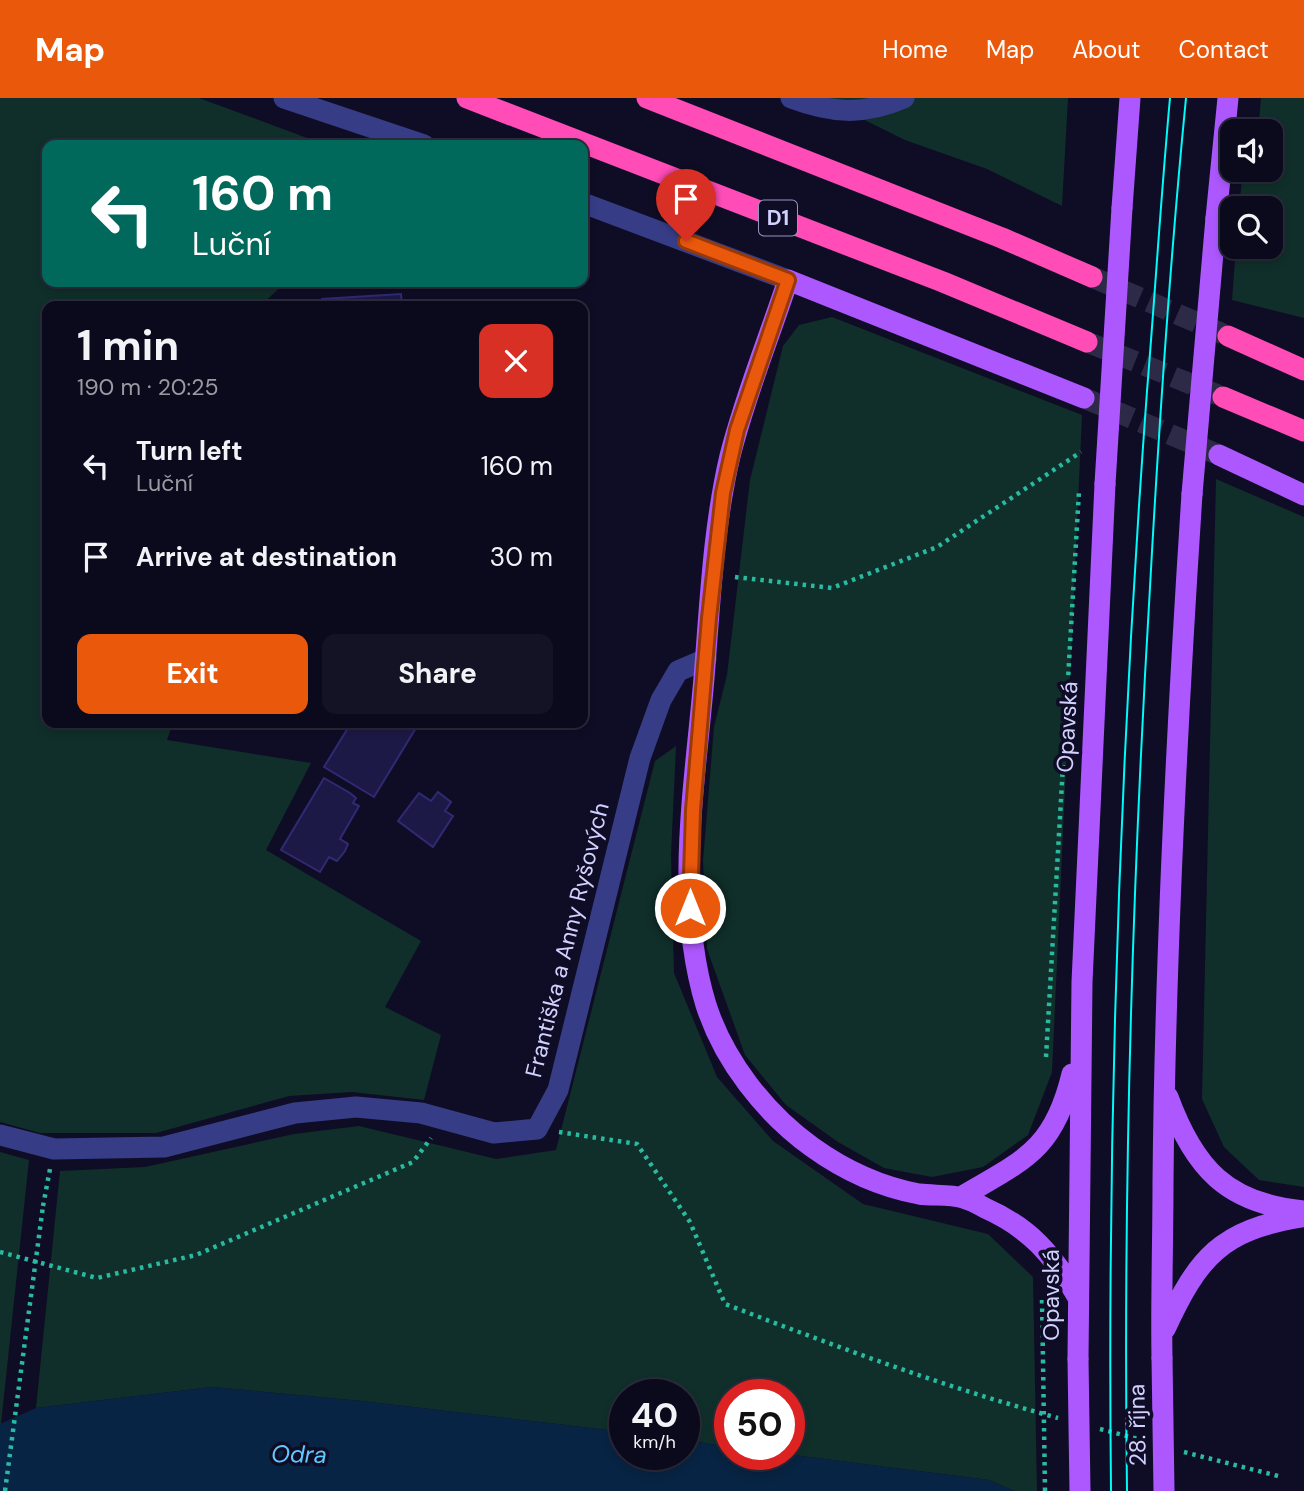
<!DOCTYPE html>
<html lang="en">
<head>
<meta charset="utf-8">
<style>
  :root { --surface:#0b0a1c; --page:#141325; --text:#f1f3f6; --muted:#9a9aa3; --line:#2b2b3b; --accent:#ea580c }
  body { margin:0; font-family:"DM Sans",sans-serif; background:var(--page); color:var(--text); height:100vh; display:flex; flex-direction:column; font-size:26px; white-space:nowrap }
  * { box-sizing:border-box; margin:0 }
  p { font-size:23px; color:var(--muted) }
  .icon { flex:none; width:38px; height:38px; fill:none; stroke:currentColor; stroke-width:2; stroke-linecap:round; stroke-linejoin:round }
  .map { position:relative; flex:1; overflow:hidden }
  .side { position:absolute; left:42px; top:203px; width:546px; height:427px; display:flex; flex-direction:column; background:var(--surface); border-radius:14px; box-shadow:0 4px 10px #0003,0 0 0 2px var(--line) }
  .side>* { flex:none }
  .banner { position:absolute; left:42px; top:42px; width:546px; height:147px; border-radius:14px; box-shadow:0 4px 10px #0003,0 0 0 2px var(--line); background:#00695c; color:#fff; overflow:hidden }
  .controls { position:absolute; left:1220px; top:21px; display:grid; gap:14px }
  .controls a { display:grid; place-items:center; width:63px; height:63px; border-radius:14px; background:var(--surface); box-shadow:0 4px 10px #0003,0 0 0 2px var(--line); font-size:35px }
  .speed { position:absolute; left:609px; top:1281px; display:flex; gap:14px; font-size:35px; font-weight:700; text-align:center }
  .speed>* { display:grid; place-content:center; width:91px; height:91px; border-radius:50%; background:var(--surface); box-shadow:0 4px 10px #0003,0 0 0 2px var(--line); line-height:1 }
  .speed small { font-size:18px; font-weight:400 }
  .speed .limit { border:10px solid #d22; background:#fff; color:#111 }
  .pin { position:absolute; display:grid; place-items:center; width:60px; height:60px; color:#fff; margin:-72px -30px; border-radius:50% 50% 50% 0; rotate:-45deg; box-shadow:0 0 7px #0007 }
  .pin .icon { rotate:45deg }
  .me { position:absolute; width:77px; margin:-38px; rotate:0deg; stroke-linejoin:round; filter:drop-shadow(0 0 5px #0008) }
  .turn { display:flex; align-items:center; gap:24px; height:147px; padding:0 35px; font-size:32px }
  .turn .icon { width:91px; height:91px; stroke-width:2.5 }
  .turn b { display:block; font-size:49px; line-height:60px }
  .round { display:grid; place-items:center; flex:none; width:74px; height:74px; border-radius:14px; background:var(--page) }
  .summary { display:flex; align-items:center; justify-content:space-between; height:119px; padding:0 35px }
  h1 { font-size:42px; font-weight:700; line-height:52px }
  .button { display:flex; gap:14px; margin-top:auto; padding:14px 35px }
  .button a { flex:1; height:80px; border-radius:14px; background:var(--accent); color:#fff; font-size:28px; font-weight:700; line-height:80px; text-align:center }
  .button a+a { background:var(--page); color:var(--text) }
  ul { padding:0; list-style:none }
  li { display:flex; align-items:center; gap:21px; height:91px; padding:0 35px }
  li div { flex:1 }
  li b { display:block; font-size:26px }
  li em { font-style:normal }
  header { display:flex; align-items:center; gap:42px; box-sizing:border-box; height:98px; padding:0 35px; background:var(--accent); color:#fff }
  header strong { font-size:33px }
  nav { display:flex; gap:38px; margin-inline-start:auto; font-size:24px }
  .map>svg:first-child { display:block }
</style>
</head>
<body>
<header>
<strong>Map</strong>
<nav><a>Home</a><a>Map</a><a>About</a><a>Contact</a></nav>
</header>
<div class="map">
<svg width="1304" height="1393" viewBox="0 0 1304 1393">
  <rect width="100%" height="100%" fill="#0f0d25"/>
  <path fill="#102f2a" d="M0,0H199L326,47H47V184H286L260,208H47V625H173L167,642L311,665L266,752L421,843L385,909L441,937L424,1002L352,994L289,998L156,1035H40L0,1024Z
    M820,0H1068L1062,108L987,71L905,42Z
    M1261,0H1304V220L1232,202L1236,149H1270V110H1239L1243,72H1270V33H1246L1247,22L1259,24Z
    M832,219L1082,317L1052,974L1028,1037L983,1069L932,1079L884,1070L838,1044L786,1007L745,957L707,851L703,763L714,629L727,577L750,382L783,248L799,227Z
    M1216,381L1304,419V1089L1259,1082L1224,1049L1202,1001Z
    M676,648L671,757L674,875L717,979L773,1043L863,1106L988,1136L1033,1179L1037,1393H1014L989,1382L785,1356H789V1297H730V1349L684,1342V1297H625V1334L362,1303L212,1289L36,1310L60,1073L145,1069L294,1036L359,1028L496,1061L556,1052L655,663Z
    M0,1054L29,1062L1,1326H0Z"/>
  <path fill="#082444" d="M212,1289L362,1303L625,1334V1356H684V1342L730,1349V1356H785L989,1382L1014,1393H0V1326L36,1310Z"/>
  <path fill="#1d1947" stroke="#302a74" stroke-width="2" d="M401,196L402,208H322V201Z
    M351,625H419L374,699L324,669Z
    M324,680L350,695L356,700L353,705L359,708L340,741L348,746L345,753L337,763L329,759L320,774L281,752Z
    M438,694L451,704L445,713L453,718L433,749L398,723L419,695L431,703Z"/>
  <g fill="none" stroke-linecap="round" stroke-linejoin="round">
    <path stroke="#2c2a46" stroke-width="21" stroke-dasharray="21 10" stroke-linecap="butt" d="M1084,300L1219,357"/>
    <path stroke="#2c2a46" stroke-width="21" stroke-dasharray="21 10" stroke-linecap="butt" d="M1092,179L1223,236
      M1087,244L1218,297"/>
    <path stroke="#29bba1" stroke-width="4.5" stroke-dasharray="3.5 5" stroke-linecap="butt" d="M735,479L832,490L937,449L1081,354
      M1046,959L1079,393
      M559,1034L637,1046L690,1124L725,1206C835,1248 944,1289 1058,1320
      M43,1108L50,1071
      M0,1154L97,1180L196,1157L413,1064L431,1040
      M1042,1202L1043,1262
      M1100,1331L1142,1342
      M1184,1354L1282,1379"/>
    <path stroke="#363d86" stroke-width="21" d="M284,0L424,47
      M791,0C831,15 863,18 904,0
      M583,105L788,182
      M0,1037L54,1051L164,1049L295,1015L356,1009L421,1015L494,1035L537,1031L558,992L640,660L661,602L678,573L706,561"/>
    <path stroke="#ad58ff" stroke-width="21" d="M1122,110L1130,0
      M1216,120L1228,0
      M1219,357L1304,397
      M1168,999C1194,1070 1227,1106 1304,1113
      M961,1099C1024,1062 1054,1052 1072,976
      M1077,1198C1053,1157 1030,1130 985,1110C978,1106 970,1102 963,1100C949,1096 933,1098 919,1096C881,1089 844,1072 812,1049C765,1015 724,963 706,907C674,803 695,687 704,580C710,507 713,430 730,358C745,298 769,240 788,182L1084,300
      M1165,1231C1198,1160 1220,1132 1302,1119
      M1162,1260C1161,1202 1163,1143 1163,1085C1165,855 1177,625 1192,396
      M1078,1261L1082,884L1105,386"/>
    <path stroke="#ff4cb7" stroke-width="21" d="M467,0L943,184L1087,244
      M647,0L1002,140L1092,179
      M1228,238L1304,272
      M1223,299L1304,333"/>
    <path stroke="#00fcf8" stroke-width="2" d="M1111,1393C1107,1026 1120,659 1147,293C1155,196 1161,98 1170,0
      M1127,1393C1123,1091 1132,791 1150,489C1159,326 1170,163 1186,0"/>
    <path stroke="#29bba1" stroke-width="4.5" stroke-dasharray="3.5 5" stroke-linecap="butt" d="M1043,1262L1045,1393
      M5,1393L43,1108"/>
    <path stroke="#ad58ff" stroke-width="21" d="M1105,386L1122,110
      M1192,396L1216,120
      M1162,1260L1164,1393
      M1078,1261L1080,1393"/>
  </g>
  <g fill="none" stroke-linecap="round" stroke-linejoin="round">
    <g stroke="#983908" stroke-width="18">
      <path id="route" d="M686,143L788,182L737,332L723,395L709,520L693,712L690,810"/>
    </g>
    <use href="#route" stroke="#ea580c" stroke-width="12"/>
  </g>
  <g text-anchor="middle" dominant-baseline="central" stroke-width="7" stroke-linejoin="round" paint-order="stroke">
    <rect fill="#0f0d25" stroke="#9796be" stroke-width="2" x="759" y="102.5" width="38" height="35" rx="5"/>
    <g font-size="21" font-weight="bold" fill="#d1d1ff">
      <text x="778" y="120">D1</text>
    </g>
    <g font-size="23" fill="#d1d1ff" stroke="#0f0d25">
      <text transform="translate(1067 629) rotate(-87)">Opavská</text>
      <text transform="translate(567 842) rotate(-76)">Františka a Anny Ryšových</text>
      <text transform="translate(1051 1197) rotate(-90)">Opavská</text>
      <text transform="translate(1137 1327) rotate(-91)">28. října</text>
    </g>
    <g font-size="24" font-style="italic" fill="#5fc8ff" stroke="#0f0d25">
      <text transform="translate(299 1356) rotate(1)">Odra</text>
    </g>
  </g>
</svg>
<div class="controls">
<a><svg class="icon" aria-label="sound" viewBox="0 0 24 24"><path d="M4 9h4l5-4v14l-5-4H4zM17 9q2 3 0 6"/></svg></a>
<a><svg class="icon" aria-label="search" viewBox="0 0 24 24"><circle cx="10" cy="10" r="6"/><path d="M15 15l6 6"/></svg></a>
</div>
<div class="speed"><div>40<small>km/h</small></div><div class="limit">50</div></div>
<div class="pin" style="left:686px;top:143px;background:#d93025"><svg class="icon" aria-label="arrive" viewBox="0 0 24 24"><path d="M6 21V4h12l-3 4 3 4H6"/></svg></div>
<svg class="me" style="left:690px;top:810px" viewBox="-20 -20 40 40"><circle r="17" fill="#ea580c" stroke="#fff" stroke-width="3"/><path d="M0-11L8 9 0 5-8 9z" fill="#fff"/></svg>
<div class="banner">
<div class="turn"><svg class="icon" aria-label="left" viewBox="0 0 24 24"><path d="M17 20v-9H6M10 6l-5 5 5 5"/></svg><div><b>160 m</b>Luční</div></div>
</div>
<section class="side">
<div class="summary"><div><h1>1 min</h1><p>190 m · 20:25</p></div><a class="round" style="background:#d93025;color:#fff"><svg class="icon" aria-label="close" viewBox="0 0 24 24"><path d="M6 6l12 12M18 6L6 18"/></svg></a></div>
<ul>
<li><svg class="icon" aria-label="left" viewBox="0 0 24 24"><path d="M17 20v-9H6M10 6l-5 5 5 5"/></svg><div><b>Turn left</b><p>Luční</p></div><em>160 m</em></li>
<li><svg class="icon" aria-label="arrive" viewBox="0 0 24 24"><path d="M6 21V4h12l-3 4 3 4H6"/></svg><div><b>Arrive at destination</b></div><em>30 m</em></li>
</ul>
<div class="button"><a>Exit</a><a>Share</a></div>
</section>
</div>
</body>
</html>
